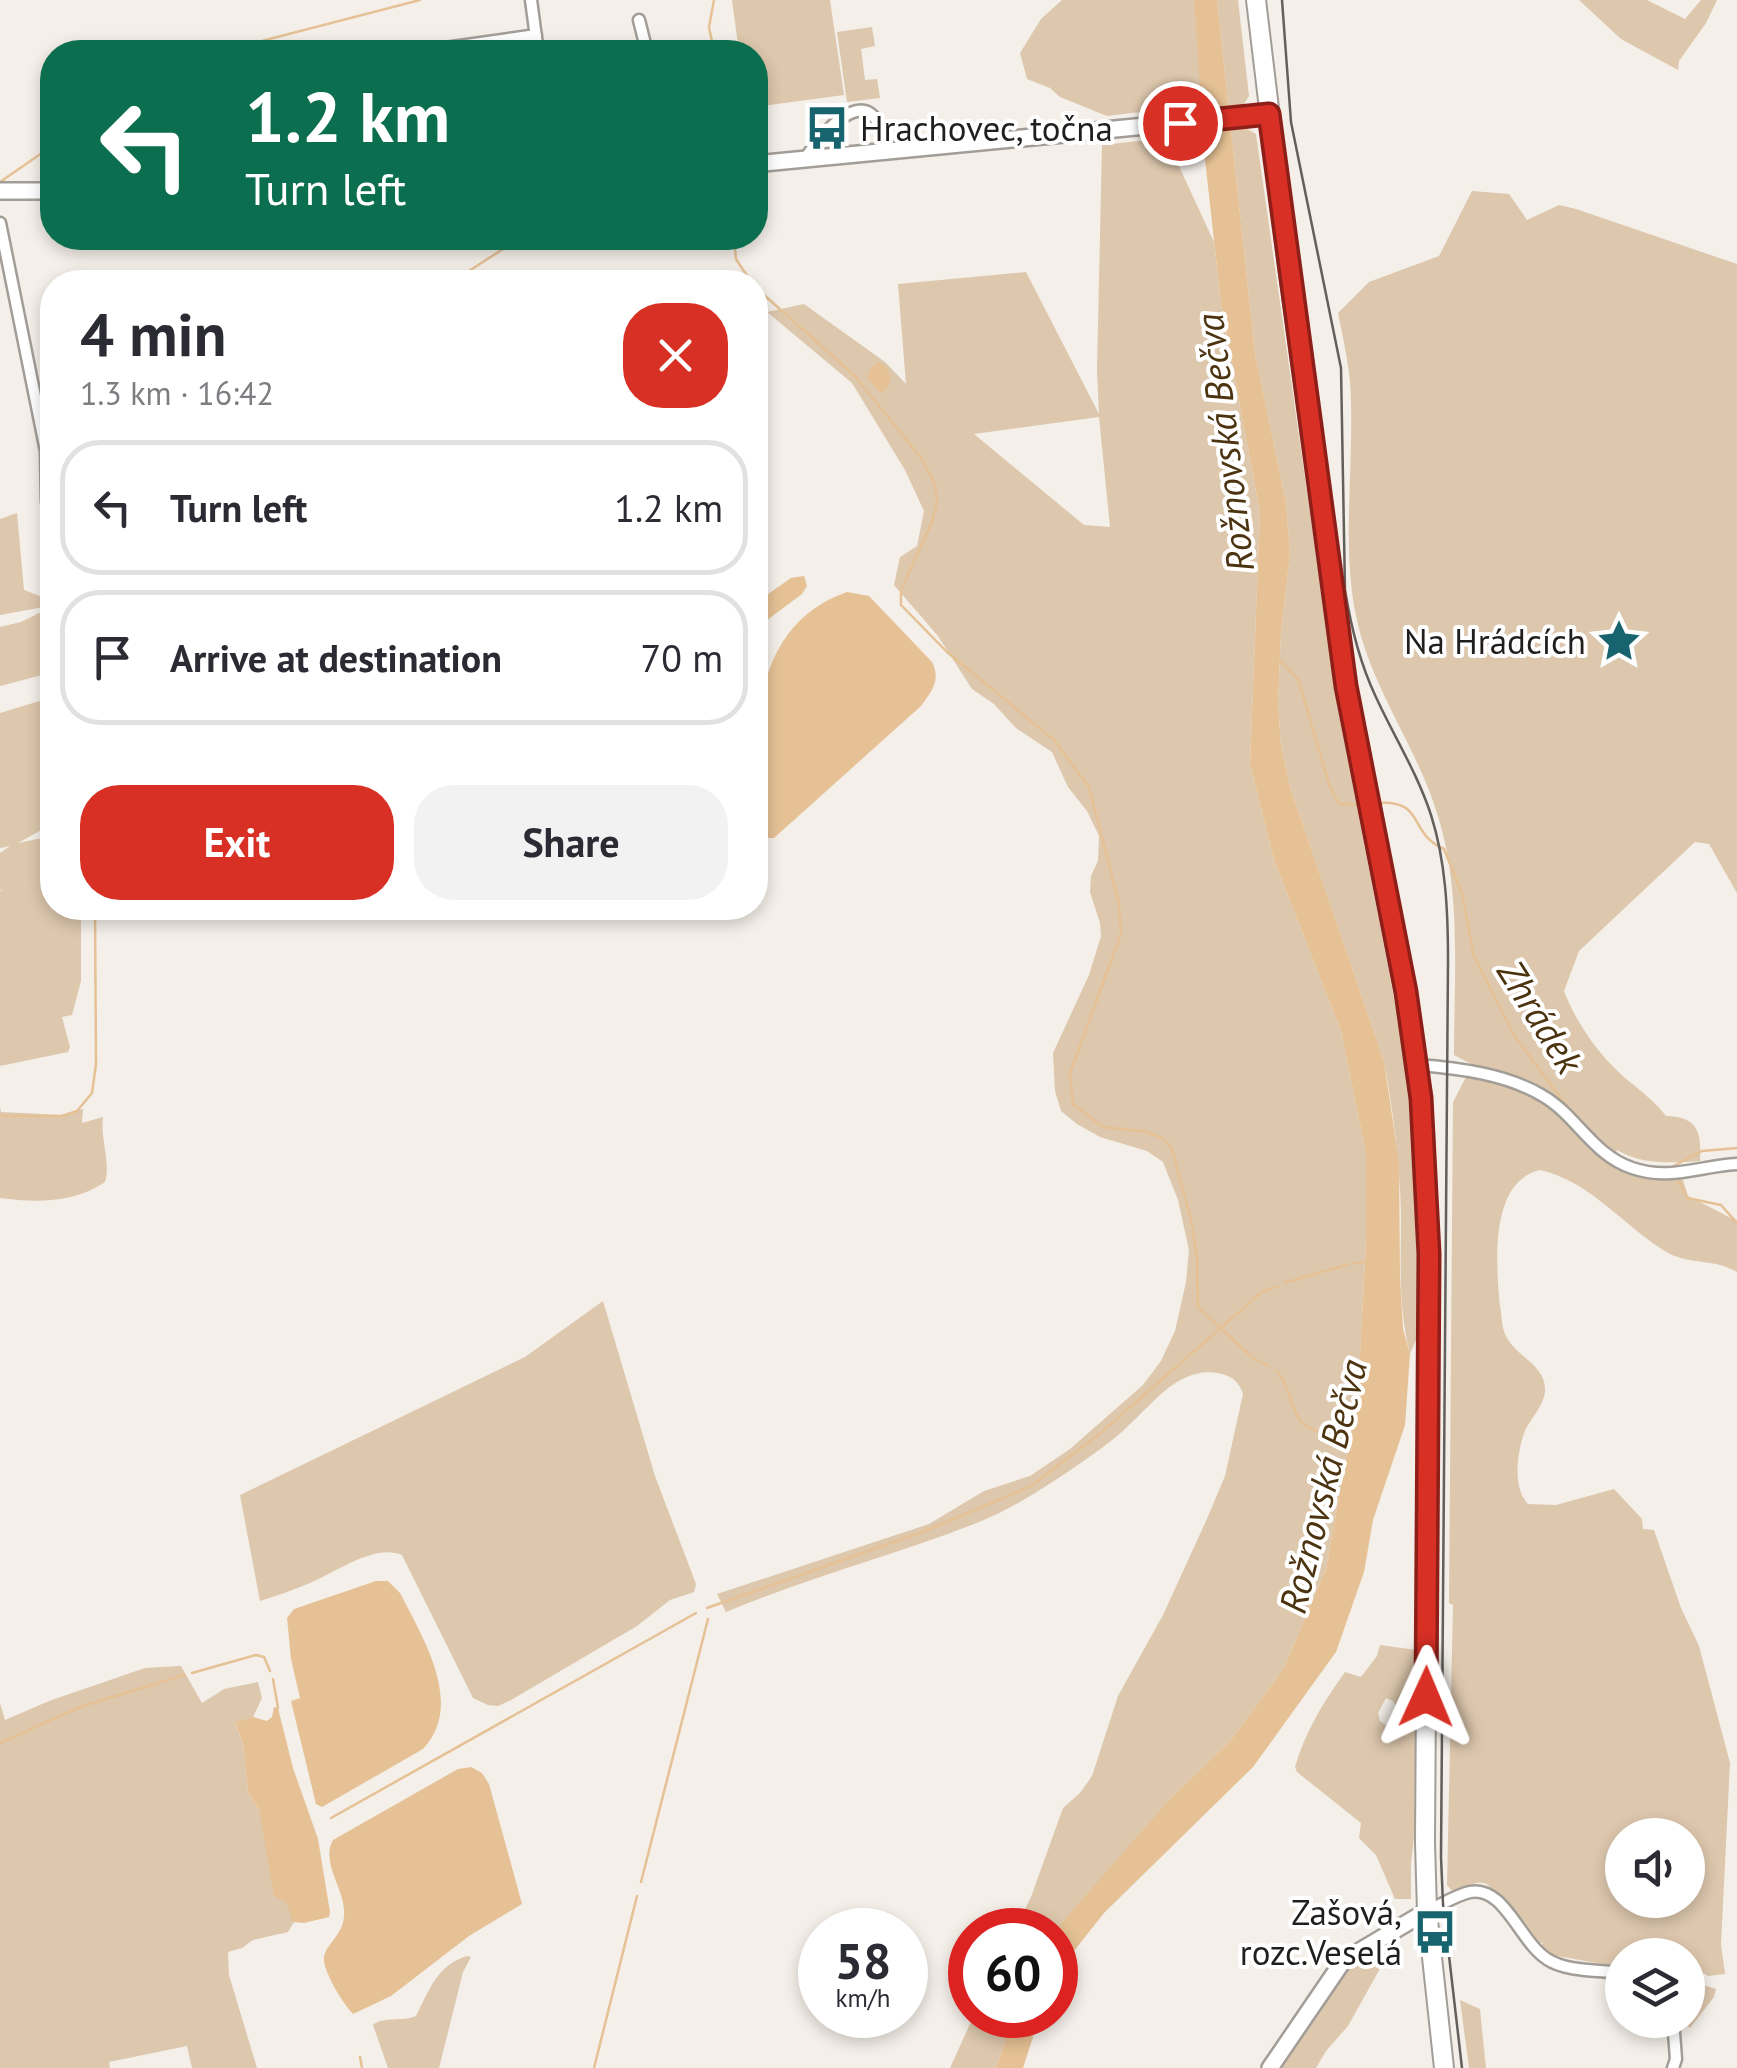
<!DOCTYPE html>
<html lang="en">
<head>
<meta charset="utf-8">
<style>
  :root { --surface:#fff; --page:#f2f2f3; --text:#2b2b33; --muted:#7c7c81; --line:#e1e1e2; --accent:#d93025 }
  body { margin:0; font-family:"PT Sans",sans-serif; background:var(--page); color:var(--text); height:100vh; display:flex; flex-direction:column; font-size:38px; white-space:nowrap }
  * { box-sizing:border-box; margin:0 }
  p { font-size:32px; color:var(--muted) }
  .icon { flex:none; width:55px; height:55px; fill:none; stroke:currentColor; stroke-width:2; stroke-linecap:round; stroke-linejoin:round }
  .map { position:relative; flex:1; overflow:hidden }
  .side { position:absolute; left:40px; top:270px; width:728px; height:650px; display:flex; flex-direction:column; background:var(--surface); border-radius:40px; box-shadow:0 5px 15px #0003 }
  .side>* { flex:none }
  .hud { position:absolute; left:40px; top:40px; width:728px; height:210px; border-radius:40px; box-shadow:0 5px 15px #0003; background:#0b6e4f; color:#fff; overflow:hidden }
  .tools { position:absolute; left:1605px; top:1818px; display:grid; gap:20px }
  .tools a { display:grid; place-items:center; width:100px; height:100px; border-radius:50%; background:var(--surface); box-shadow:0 5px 15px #0003; font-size:50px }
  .speed { position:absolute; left:798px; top:1908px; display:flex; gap:20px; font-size:50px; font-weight:700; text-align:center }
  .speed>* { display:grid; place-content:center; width:130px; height:130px; border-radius:50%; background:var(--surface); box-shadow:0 5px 15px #0003; line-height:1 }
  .speed small { font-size:25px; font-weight:400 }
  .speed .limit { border:15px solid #d22; background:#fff; color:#111 }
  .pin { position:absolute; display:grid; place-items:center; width:85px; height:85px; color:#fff; margin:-42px; border:5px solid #fff; border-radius:50%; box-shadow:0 2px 10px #0007 }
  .me { position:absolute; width:110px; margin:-55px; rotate:1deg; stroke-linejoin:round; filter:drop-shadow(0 0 8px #0008) }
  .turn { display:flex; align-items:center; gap:35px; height:210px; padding:0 40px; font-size:45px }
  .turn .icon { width:130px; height:130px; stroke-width:2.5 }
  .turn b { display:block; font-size:70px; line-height:85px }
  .round { display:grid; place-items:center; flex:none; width:105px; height:105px; border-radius:40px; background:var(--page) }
  .head { display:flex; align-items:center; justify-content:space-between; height:170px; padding:0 40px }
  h1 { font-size:60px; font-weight:700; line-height:75px }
  .button { display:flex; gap:20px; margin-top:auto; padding:20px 40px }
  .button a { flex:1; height:115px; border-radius:40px; background:var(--accent); color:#fff; font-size:40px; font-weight:700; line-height:115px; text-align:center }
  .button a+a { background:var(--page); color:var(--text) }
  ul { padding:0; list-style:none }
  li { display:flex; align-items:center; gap:30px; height:135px; margin:0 20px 15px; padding:0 20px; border:5px solid var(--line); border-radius:40px }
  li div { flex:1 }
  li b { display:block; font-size:38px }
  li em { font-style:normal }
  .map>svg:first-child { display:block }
</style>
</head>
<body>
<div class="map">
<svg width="1737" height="2068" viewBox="0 0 1737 2068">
  <rect width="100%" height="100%" fill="#f4efe8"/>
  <path fill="#ddc7ad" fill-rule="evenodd" d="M732,0H830L844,95L755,107V52H739Z
    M1062,0H1194L1202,95L1182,107L1107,116L1060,97L1050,88L1027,79L1020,53L1041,19Z
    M1217,0H1238L1249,96L1242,107L1244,127L1256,134L1338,710L1407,1064L1417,1174L1418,1335L1410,1354C1398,1308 1401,1262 1401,1215C1400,1163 1393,1111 1384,1061L1290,787L1281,745L1278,703L1281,632L1290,554L1286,503L1255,353Z
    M1579,0H1647L1685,19L1701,0H1717L1706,23L1679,61L1678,70L1621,39Z
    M872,27L875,46L861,49L865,80L877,79L880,98L847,102L837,32Z
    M1166,138L1214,242L1221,304L1260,513L1250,763L1274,860L1341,1031L1366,1154V1242L1358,1392L1326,1569L1284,1668L1231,1740L1168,1801L1055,1934V1930H1015L1031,1897L1063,1808L1080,1793L1092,1776L1118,1696L1163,1615L1206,1521L1225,1476L1243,1394C1239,1382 1233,1377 1222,1374C1180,1364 1155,1402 1127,1427C1115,1439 1099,1450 1085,1460C1052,1483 1016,1507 979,1522C896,1555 809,1577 726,1612L717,1594L929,1524L984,1491L1030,1476L1070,1449L1143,1385L1161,1361L1175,1331L1186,1282L1189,1250L1178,1200L1163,1162L1147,1151L1100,1137L1077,1124L1061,1111L1055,1091L1053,1053L1089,975L1101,936L1100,923L1090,892L1091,876L1098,861L1099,836L1087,811L1068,787L1052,752L1016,728L994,704L972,689L938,636L894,585L900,557L917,546L924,511L905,470L852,383L767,312L804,304L885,362L906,384L898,284L1026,272L1099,414L1097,370L1102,145ZM1099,417L1110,527L1084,525L974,434Z
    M1472,191L1509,194L1527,220L1559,205L1576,209L1737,264V893L1709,844L1695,842L1579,951L1564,991C1576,1023 1599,1055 1624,1077C1640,1091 1653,1099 1666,1116C1697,1117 1702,1131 1700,1161C1671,1163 1642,1165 1617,1150L1612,1167C1634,1179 1656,1181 1682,1177L1688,1196L1737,1221V1272C1715,1259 1690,1264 1670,1254C1626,1229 1591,1181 1540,1170C1489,1181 1496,1266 1500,1306C1502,1315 1501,1327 1506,1336C1515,1356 1546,1365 1545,1390C1545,1404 1531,1418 1525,1431C1517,1452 1512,1487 1528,1504L1556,1505L1614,1489L1642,1519L1643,1529L1654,1530L1681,1608L1699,1646L1730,1763L1721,1944L1725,1974L1708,1976L1695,1968L1690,1973L1697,1983L1716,1989L1714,1997L1690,2028L1683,2020H1688V1955H1622V1983L1597,1978L1602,1964L1552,1955L1539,1948L1543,1943L1530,1942C1521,1930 1497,1887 1484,1883C1475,1880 1462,1890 1453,1892L1447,1885L1453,1605L1449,1603L1453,1102L1467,1075L1481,1081V1069L1454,1055C1454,975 1462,891 1437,813C1416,745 1371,688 1356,616C1342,548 1353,473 1351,403C1351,373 1344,343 1338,313L1369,282L1439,256ZM1622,1835H1688V1900H1622Z
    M17,513L24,590L48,599L44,607L0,615V519Z
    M43,611L48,613L50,673L0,686V627L21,622Z
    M43,700L52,704V824L18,843L52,836V908H81V981L72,1015L62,1017L70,1047L68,1052L0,1066V891H3L0,890V853L10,846L0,848V713Z
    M0,1107L1,1112L61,1115L83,1109L82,1123L103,1117C100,1139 111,1163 105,1182C74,1203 36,1203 0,1198Z
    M603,1301L655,1476L696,1584L694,1592L670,1600L637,1626L511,1700L498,1706L488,1705L473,1698L402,1555C373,1543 333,1575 305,1585C291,1591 275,1596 260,1601L240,1495L525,1357Z
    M1380,1645L1416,1650L1415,1827L1411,1864V1899H1395L1376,1855L1359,1838L1361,1823L1297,1772L1295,1767C1305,1732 1324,1701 1345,1672L1361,1677L1377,1656ZM1386,1698L1393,1701C1399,1710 1399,1721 1390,1728L1380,1721L1378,1713Z
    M181,1666L202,1703L224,1689L258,1682L262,1698L253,1717L235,1723L243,1744L248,1792L259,1810L294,1922L288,1932L253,1940L242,1948L228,1952L229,1975L257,2068H192L187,2046L109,2062L110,2068H0V1703L5,1720L49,1701L145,1668Z
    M1401,1939L1392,1947L1348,2026L1326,2051L1316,2068H1272L1343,1969Z
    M467,1956L471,1957L463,1972L439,2068H388L373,2025C383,2016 403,2022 416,2016C429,1991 437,1965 467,1956Z
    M1460,2000L1480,2009L1486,2068H1469Z
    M974,2015H1014L996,2068H950Z"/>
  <path fill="#e5c195" d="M1194,0H1217L1255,353L1286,503L1290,554L1281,632L1278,703L1281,745L1290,787L1384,1061L1399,1163L1400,1276L1403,1329L1410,1354L1405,1425L1373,1520L1364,1572L1336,1652L1253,1767L1104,1913L1055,1975V1934L1060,1925L1168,1801L1231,1740L1284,1668L1326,1569L1358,1392L1366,1242V1154L1341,1031L1274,860L1250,763L1260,513L1221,304L1205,159Z
    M878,362L887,367L891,378L887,388L881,393L867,378L870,369Z
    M804,576L807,586L802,594L755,629V603L791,578Z
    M847,592L869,596L932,662C941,680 932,691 921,706L774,838H761L755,831C755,743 745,628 847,592Z
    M376,1581H388L400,1593C423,1638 465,1705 423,1749L322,1807L316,1804L291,1701L300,1698L291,1659L287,1618L294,1609Z
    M274,1707L278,1708L293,1768L318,1839L330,1912L329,1917L304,1923L293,1922L287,1903L274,1896L259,1810L248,1792L243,1744L235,1722L253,1717L267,1721L272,1717Z
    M471,1767L482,1773L489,1784L522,1904L469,1936L391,1996L353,2014C342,2002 330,1982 325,1966C318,1945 347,1938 344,1909C342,1886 321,1861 333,1840L458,1769Z
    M1014,2015H1040L1023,2068H996Z"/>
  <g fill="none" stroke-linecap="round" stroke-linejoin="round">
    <path stroke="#e5c195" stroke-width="2.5" d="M714,0L709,27L714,52
      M219,52L420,0
      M0,182L52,146
      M734,238L736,259L751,282
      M452,282L520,238
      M755,287L854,375L922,459L935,484L937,502L932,522L901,590V605L947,652L1054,740L1089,787L1119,904L1121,934L1070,1073L1073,1104L1103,1127L1147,1132L1164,1139L1172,1149L1191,1220L1197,1258L1198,1307L1253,1358L1269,1366
      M1277,657L1298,679L1330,787L1339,804L1359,805
      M1377,803C1426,799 1407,833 1444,849L1462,893L1474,956L1514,1035L1571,1112
      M0,1116H62L77,1111L92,1093L96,1064L95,908
      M1668,1169L1702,1151L1737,1148
      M1677,1177L1687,1198L1721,1205L1737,1223
      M1354,1263L1367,1262
      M1284,1283L1349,1264
      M1277,1371C1299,1399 1284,1424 1327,1435
      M707,1608L925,1531L1031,1486L1097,1436L1262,1292L1278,1286
      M192,1673L256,1655L264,1657L270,1671
      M273,1679L278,1708
      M0,1743L80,1707L184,1675
      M331,1818L696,1613
      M641,1882L708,1619
      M360,2057L362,2068
      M594,2068L637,1896"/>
    <g stroke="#a29d97" stroke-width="15">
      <path id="street" d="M531,0L538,52
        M639,20L647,52
        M417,52L536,35
        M805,159C829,122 877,75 885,152
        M0,223L46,451L47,502
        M1417,1065C1458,1068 1507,1074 1543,1096C1576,1115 1593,1155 1632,1168C1670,1181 1699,1166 1737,1164
        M1427,1911C1441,1905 1456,1895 1470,1892C1504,1885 1520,1942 1547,1959C1566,1972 1600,1970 1622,1973
        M1673,2020L1676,2059L1673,2068"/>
    </g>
    <g stroke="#a29d97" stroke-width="20">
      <path id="secondary" d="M755,164L1269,114
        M0,191H52
        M1270,2068L1343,1961L1427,1911"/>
    </g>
    <g stroke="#a29d97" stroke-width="22">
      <path id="primary" d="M1256,0L1288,267L1346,686L1405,993L1424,1129L1429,1255L1425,1843L1427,1911L1444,2068"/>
    </g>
    <use href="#street" stroke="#fff" stroke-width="10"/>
    <use href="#secondary" stroke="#fff" stroke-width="15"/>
    <use href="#primary" stroke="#fff" stroke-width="18"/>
    <path stroke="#625f5c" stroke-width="2.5" d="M1282,0L1291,122L1341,368L1345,590C1351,627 1359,661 1375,695C1393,735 1417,772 1431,815C1446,862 1448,912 1448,961L1441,1857L1443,1904L1462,2068"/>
  </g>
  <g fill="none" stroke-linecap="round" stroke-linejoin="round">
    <g stroke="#8d1f18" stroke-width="25">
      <path id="route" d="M1180,123L1269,114L1346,686L1406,992L1421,1098L1429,1254L1426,1697"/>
    </g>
    <use href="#route" stroke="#d93025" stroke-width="18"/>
  </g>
  <defs>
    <g id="bus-bare" transform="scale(3.45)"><path d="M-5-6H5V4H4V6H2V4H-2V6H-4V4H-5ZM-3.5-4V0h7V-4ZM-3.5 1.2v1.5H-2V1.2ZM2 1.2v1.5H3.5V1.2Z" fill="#17646e" stroke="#fff" stroke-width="2.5" paint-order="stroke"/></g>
    <g id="sight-bare" transform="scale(3.45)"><path d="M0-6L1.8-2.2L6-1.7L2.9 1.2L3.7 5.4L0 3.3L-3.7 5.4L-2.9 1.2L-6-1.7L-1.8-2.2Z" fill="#17646e" stroke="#fff" stroke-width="2.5" paint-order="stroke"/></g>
  </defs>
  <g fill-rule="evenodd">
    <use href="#bus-bare" x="827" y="128"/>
    <use href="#sight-bare" x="1619" y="641"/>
    <use href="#bus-bare" x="1435" y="1932"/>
  </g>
  <g text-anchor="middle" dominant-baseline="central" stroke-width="8" stroke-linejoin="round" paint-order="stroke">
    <g font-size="35" fill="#211f1d" stroke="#fff" text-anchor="end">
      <text x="860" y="128" text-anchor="start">Hrachovec, točna</text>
      <text x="1586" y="641">Na Hrádcích</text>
      <text x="1402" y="1912">Zašová,<tspan x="1402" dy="40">rozc.Veselá</tspan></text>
    </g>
    <g font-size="38" font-style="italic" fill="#4d3411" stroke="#fff">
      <text transform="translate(1224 443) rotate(-97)">Rožnovská Bečva</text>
      <text transform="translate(1541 1016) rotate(58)">Zhrádek</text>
      <text transform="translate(1322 1486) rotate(-76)">Rožnovská Bečva</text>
    </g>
  </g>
</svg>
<div class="tools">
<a><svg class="icon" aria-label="sound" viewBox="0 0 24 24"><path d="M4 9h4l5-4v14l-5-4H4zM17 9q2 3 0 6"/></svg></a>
<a><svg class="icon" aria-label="layers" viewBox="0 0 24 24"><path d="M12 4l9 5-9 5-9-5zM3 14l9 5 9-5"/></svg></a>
</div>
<div class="speed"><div>58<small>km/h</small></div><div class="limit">60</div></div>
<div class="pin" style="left:1180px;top:123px;background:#d93025"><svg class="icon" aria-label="arrive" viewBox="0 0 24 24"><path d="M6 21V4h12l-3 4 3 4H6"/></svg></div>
<svg class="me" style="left:1426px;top:1697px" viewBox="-20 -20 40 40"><path d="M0-17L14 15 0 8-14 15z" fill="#d93025" stroke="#fff" stroke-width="4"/></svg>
<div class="hud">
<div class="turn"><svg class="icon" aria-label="left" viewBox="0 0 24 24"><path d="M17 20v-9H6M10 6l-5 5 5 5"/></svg><div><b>1.2 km</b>Turn left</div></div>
</div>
<section class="side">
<div class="head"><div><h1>4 min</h1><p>1.3 km · 16:42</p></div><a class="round" style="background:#d93025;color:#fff"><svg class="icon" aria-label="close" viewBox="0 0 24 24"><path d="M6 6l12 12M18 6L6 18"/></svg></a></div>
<ul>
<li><svg class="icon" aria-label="left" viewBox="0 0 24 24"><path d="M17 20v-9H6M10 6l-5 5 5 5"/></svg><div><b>Turn left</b></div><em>1.2 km</em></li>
<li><svg class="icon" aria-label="arrive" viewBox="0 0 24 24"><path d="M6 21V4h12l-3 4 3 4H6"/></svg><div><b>Arrive at destination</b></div><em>70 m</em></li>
</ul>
<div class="button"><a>Exit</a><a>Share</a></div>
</section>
</div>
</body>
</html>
